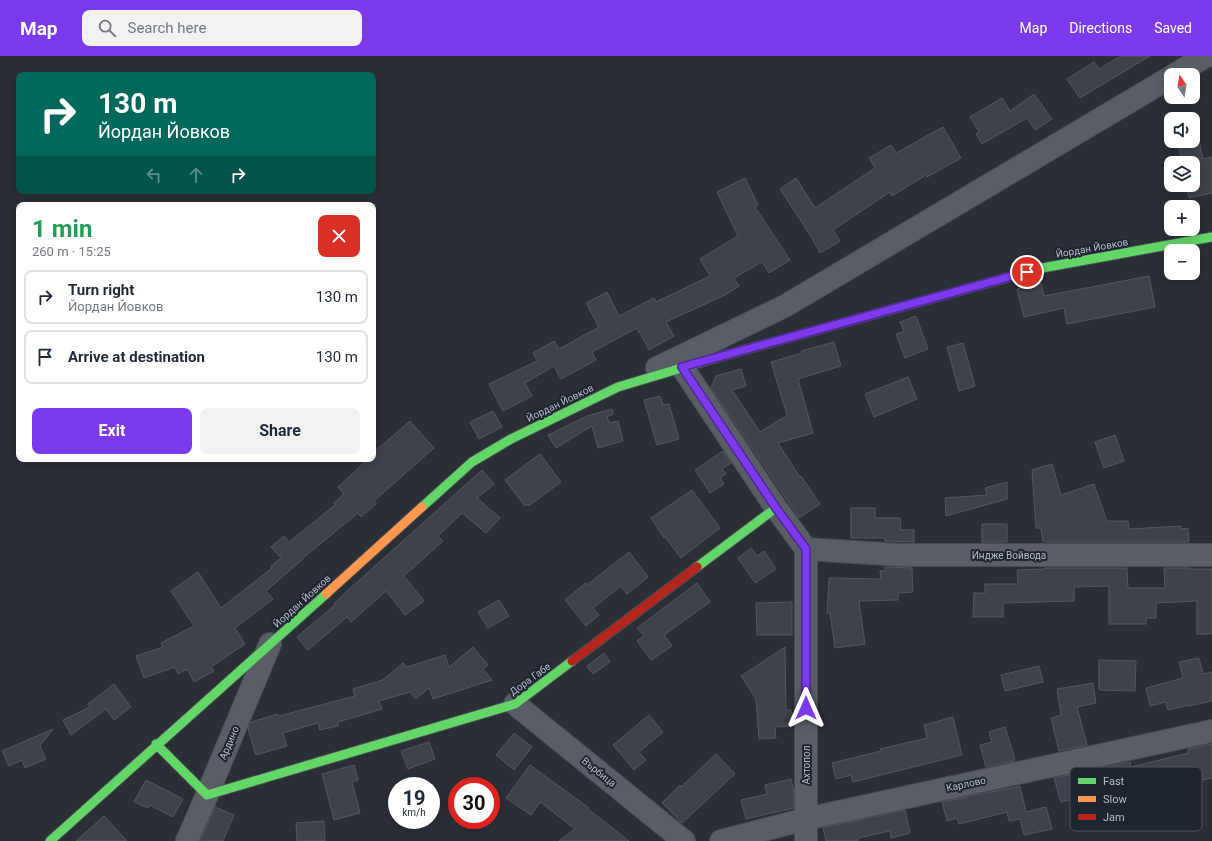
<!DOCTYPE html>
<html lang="en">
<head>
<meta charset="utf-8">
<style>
  :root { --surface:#fff; --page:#f2f2f3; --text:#1f2937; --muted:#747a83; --line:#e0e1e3; --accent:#7c3aed }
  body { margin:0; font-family:Roboto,sans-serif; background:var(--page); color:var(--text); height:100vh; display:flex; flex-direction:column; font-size:15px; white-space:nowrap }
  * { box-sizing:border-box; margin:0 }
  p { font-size:13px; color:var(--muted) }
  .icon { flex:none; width:22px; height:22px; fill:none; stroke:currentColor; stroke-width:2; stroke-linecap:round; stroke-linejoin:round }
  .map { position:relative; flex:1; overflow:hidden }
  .side { position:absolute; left:16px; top:146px; width:360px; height:260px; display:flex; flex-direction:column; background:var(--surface); border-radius:8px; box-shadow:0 2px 10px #0003 }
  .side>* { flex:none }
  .banner { position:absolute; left:16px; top:16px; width:360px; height:122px; border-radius:8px; box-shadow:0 2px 10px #0003; background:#00695c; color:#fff; overflow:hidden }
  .needle { width:26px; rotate:348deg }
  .buttons { position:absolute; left:1164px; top:12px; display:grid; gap:8px }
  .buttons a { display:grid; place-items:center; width:36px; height:36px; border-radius:8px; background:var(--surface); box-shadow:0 2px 10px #0003; font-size:20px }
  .speed { position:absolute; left:388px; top:721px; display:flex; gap:8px; font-size:20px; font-weight:700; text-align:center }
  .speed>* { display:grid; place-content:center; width:52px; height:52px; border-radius:50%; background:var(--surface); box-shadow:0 2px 10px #0003; line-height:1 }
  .speed small { font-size:10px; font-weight:400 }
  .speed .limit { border:6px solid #d22; background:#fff; color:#111 }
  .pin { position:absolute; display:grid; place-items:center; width:34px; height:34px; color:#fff; margin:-17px; border:2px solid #fff; border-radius:50%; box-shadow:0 1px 4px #0007 }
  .me { position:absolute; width:44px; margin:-22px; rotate:0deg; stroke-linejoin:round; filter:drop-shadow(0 0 3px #0008) }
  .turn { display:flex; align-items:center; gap:14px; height:84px; padding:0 16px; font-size:18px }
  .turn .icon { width:52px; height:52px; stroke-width:2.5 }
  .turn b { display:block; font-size:28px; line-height:34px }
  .lanes { display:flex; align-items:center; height:38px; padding:0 16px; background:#0003; justify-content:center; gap:20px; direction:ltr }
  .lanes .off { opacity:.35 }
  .round { display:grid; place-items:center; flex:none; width:42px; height:42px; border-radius:8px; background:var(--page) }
  .head { display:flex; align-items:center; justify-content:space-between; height:68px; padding:0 16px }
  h1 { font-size:24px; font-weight:700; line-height:30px; color:#1e9e55 }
  .action { display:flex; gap:8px; margin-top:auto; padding:8px 16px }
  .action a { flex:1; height:46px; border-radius:8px; background:var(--accent); color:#fff; font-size:16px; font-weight:700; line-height:46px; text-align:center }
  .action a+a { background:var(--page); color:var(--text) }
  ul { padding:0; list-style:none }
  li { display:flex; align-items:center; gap:12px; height:54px; margin:0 8px 6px; padding:0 8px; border:2px solid var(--line); border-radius:8px }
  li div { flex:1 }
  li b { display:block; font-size:15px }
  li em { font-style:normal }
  header { display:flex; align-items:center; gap:24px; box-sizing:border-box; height:56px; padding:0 20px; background:var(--accent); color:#fff }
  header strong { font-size:19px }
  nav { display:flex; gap:22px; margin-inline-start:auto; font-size:14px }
  .search { width:280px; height:36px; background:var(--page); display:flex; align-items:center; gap:10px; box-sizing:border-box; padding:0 14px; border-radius:8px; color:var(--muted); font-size:15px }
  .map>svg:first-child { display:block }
</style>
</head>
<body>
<header>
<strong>Map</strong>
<div class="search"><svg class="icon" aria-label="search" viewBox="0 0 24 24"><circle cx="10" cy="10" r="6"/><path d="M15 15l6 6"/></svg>Search here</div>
<nav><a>Map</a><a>Directions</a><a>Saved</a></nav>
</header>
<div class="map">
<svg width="1212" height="785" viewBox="0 0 1212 785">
  <rect width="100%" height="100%" fill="#2a2f36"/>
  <path fill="#3e434b" stroke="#52565e" d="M1121,0H1150L1080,42L1067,23L1094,6L1099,13Z
    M1034,38L1052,63L1035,74L1027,62L982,88L976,78L979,76L970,61L1002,42L1010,55Z
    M943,71L961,102L927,121L926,119L892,140L890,136L833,174L840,185L820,197L812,182L780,133L796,122L815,152L875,112L869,102L891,89L896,97Z
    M1199,84L1203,103L1212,101V137L1189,142L1186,129H1193V107H1182L1178,88Z
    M745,122L758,149L755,151L790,204L769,217L762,206L734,222L739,230L725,239L666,266L674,280L649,294L637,272L592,296L596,304L561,323L554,310L525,327L532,340L503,355L489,328L537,305L533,297L554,285L559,293L599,271L586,247L607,236L619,260L654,242L656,246L710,220L700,203L738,180L717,136Z
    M1149,220L1155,251L1067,268L1064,252L1024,261L1017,233L1041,227L1044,240Z
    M916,260L928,293L905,302L896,278L904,276L900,266Z
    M834,286L841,310L798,323L813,377L778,387L800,421L801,420L820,448L799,462L711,332L716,320L741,313L746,330L732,334L760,376L787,359L771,306L802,297L801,295Z
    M963,287L975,330L959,335L947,291Z
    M908,321L917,343L874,361L865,338Z
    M660,340L663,349L669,348L679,383L657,389L644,344Z
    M612,353L613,358L607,361L609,367L618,365L623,385L598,392L592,370L556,392L548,379L587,360Z
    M493,355L502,371L479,383L470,366Z
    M410,365L434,392L374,445L376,448L361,461L358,457L303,502V503L266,535L273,543L235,572L245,588L211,611L214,615L194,626L187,613L178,618L175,611L144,622L136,600L163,591L161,587L194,570L171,535L198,516L221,552L272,512L271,510L281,502L271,491L284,480L289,486L335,449L334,447L344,438L338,431L368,403H373V397Z
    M1115,379L1124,405L1104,412L1095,386Z
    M723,395L731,407L722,413L726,418L720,422L724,428L710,437L695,414Z
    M540,398L561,426L530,449H524L505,424Z
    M1052,408L1061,439L1094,428L1107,465H1128L1129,473L1181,470V473L1188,472L1189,486H1043L1041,472H1036L1032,414Z
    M482,414L494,428L477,442L500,462L486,477L462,457L438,480L443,485L404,520L424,545L405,559L386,535L351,566L347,561L308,594L297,581L335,549L334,548L346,536Z
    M1007,426V443L946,460L945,442L987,439L985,432Z
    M692,434L720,472L681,502L665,481L664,482L651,462Z
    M851,452H875V462H900L901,474H914V486L885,485V482H851Z
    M982,468H1007V486H982Z
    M751,492L757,500L764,495L776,513L755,527L738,502Z
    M629,496L648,521L627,538L621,530L593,552L599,559L586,570L565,544L586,527L587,529Z
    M885,511L912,512L913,536L898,537V544L859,545L865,588L835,592L830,557H827L829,522L881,523L880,515H885Z
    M1044,512H1127L1128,532H1165L1164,512H1190V513H1212V578H1197V545L1156,547V562H1146V568H1109V530L1074,531V545L1003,547V561H973L974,537H985V528H1018L1017,514L1045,513Z
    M697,527L710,546L664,579L672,590L651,604L637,585L644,580L637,572Z
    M499,544L509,560L488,572L478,556Z
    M792,546V579H757L756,547Z
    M473,591L488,609L483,613L492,624L433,643L429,632L416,643L410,636L379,645L382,653L338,666V670L320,674L318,667L283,677L287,690L256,699L248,673L251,666L278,658L279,660L355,640L353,633L383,624L403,607L407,611L445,599L449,611Z
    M785,591L786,654H791L792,670L775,671L776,682L759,683L756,643L741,620Z
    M604,597L610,606L593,618L587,610Z
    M1199,602L1203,618L1212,616V645L1189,650V649L1168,654L1166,646L1150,650L1146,632L1183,622L1179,606Z
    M1099,604L1136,605L1135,635L1099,634Z
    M1039,610L1043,626L1005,635L1001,619Z
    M1093,627L1096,647L1077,651L1087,689L1059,695L1051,662L1061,659L1057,633Z
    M114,628L131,651L114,664L106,653L71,679L63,664L90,651L88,648Z
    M649,659L663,676L639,696L646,704L634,714L613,689Z
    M953,661L962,699L853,726L851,719L836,723L832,707L881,695L880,693L927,682L924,669Z
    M1005,671L1015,703L1014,704V705L986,711L980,689L992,686L989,676Z
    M53,673L40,690L46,703L25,712L22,704L9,710L2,695Z
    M514,677L532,691L514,714L496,699Z
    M429,686L435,703L408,713L401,695Z
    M1212,688V722L1185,728L1187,736L1155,743L1151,727L1094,739L1096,748L1080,752L1078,742L1061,746L1054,722L1130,706L1131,711L1188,697V693Z
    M716,698L735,718L682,767L662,747L680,729L681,731Z
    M354,709L358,724L352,726L360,757L334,764L322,718Z
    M530,709L589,752L588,753L629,785H559L575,773L540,746L531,759L506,742Z
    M791,723L794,736V752L746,763L741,744L767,738L765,729Z
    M146,724L183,743L173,761L150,749L148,752L134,746Z
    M1020,730L1026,756L1046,751L1052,773L1024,779L1020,763L1009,765L1007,756L959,768L957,762L947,765L942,746Z
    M215,751L234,759L223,785H201Z
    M905,754L910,777L891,782L890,775L858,782V785H826L823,772Z
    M104,760L127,785H76Z
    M324,765L325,785H297L296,767Z"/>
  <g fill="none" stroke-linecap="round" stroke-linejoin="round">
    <g stroke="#474b53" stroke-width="24">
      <path id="street" d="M1174,19L1206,0
        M682,311L776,452L806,493V785
        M657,312L785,250L1171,21
        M806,493L901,499H1212
        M515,648L684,785
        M187,785L207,739L270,588
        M721,785L806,763L1212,675"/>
    </g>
    <g stroke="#474b53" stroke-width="11">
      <path id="fast" d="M879,257L1042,212L1212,181
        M422,451L472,406L511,383L618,331L715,302
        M697,511L776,452
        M156,688L207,739L515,648L572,605
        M50,785L326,538"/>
    </g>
    <g stroke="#474b53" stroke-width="11">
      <path id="slow" d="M326,538L422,451"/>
    </g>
    <g stroke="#474b53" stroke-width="11">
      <path id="jam" d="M715,302L879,257
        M572,605L697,511"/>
    </g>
    <use href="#street" stroke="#595d65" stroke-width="22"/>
    <use href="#fast" stroke="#63d668" stroke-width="9"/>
    <use href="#slow" stroke="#ff974d" stroke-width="9"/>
    <use href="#jam" stroke="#b3261e" stroke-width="9"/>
  </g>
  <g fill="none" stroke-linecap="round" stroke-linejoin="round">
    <g stroke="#51269a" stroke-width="10">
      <path id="route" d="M806,652V493L776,452L682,311L1027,216"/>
    </g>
    <use href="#route" stroke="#7c3aed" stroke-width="7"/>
  </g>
  <g text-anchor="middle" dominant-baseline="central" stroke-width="4" stroke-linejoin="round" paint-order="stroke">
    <g font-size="10" fill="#b3bbc7" stroke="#1d2531">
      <text transform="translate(1092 192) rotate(-10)">Йордан Йовков</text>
      <text transform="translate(560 347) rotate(-26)">Йордан Йовков</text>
      <text x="1009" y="499">Индже Войвода</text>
      <text transform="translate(302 545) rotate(-42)">Йордан Йовков</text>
      <text transform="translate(530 623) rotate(-36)">Дора Габе</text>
      <text transform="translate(229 687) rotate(-67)">Ардино</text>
      <text transform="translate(806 709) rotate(-90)">Ахтопол</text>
      <text transform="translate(599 716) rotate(39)">Върбица</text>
      <text transform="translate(966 728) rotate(-12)">Карлово</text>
    </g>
  </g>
  <rect x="1070" y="711" width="132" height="64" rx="6" fill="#1d2531" stroke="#4a525e" stroke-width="1"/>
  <rect x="1078" y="722" width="18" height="6" fill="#63d668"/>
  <rect x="1078" y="740" width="18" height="6" fill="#ff974d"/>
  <rect x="1078" y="758" width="18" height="6" fill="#b3261e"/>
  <g font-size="11" fill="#b3bbc7">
    <text x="1103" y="729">Fast</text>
    <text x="1103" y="747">Slow</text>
    <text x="1103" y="765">Jam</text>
  </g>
</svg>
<div class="buttons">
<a><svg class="needle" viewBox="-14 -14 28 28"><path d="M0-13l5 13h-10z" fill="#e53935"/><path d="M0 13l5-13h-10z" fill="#747a83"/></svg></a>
<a><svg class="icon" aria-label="sound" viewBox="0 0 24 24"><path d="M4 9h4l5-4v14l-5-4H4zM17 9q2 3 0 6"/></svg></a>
<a><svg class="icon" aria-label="layers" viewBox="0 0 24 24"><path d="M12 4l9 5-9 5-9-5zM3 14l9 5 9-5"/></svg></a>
<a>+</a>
<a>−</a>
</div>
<div class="speed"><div>19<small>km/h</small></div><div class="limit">30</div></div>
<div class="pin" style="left:1027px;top:216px;background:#d93025"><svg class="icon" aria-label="arrive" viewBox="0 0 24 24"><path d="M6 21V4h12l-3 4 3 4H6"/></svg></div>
<svg class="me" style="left:806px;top:652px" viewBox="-20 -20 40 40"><path d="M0-17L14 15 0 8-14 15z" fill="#7c3aed" stroke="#fff" stroke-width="4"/></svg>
<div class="banner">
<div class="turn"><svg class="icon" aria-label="right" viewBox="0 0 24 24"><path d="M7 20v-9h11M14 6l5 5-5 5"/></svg><div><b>130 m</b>Йордан Йовков</div></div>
<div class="lanes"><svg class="icon off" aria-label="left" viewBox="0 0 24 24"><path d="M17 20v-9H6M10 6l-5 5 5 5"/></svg><svg class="icon off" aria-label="ahead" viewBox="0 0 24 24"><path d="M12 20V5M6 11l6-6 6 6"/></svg><svg class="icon" aria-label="right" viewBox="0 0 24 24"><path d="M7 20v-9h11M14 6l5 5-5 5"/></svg></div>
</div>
<section class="side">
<div class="head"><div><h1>1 min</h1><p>260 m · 15:25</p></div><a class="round" style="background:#d93025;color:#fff"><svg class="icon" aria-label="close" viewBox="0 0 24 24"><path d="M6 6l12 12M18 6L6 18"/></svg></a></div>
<ul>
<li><svg class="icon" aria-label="right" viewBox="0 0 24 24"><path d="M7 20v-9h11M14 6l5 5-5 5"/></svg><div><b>Turn right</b><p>Йордан Йовков</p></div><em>130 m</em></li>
<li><svg class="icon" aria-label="arrive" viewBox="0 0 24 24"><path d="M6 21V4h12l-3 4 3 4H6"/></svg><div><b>Arrive at destination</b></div><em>130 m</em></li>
</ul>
<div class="action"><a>Exit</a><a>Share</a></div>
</section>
</div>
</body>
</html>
